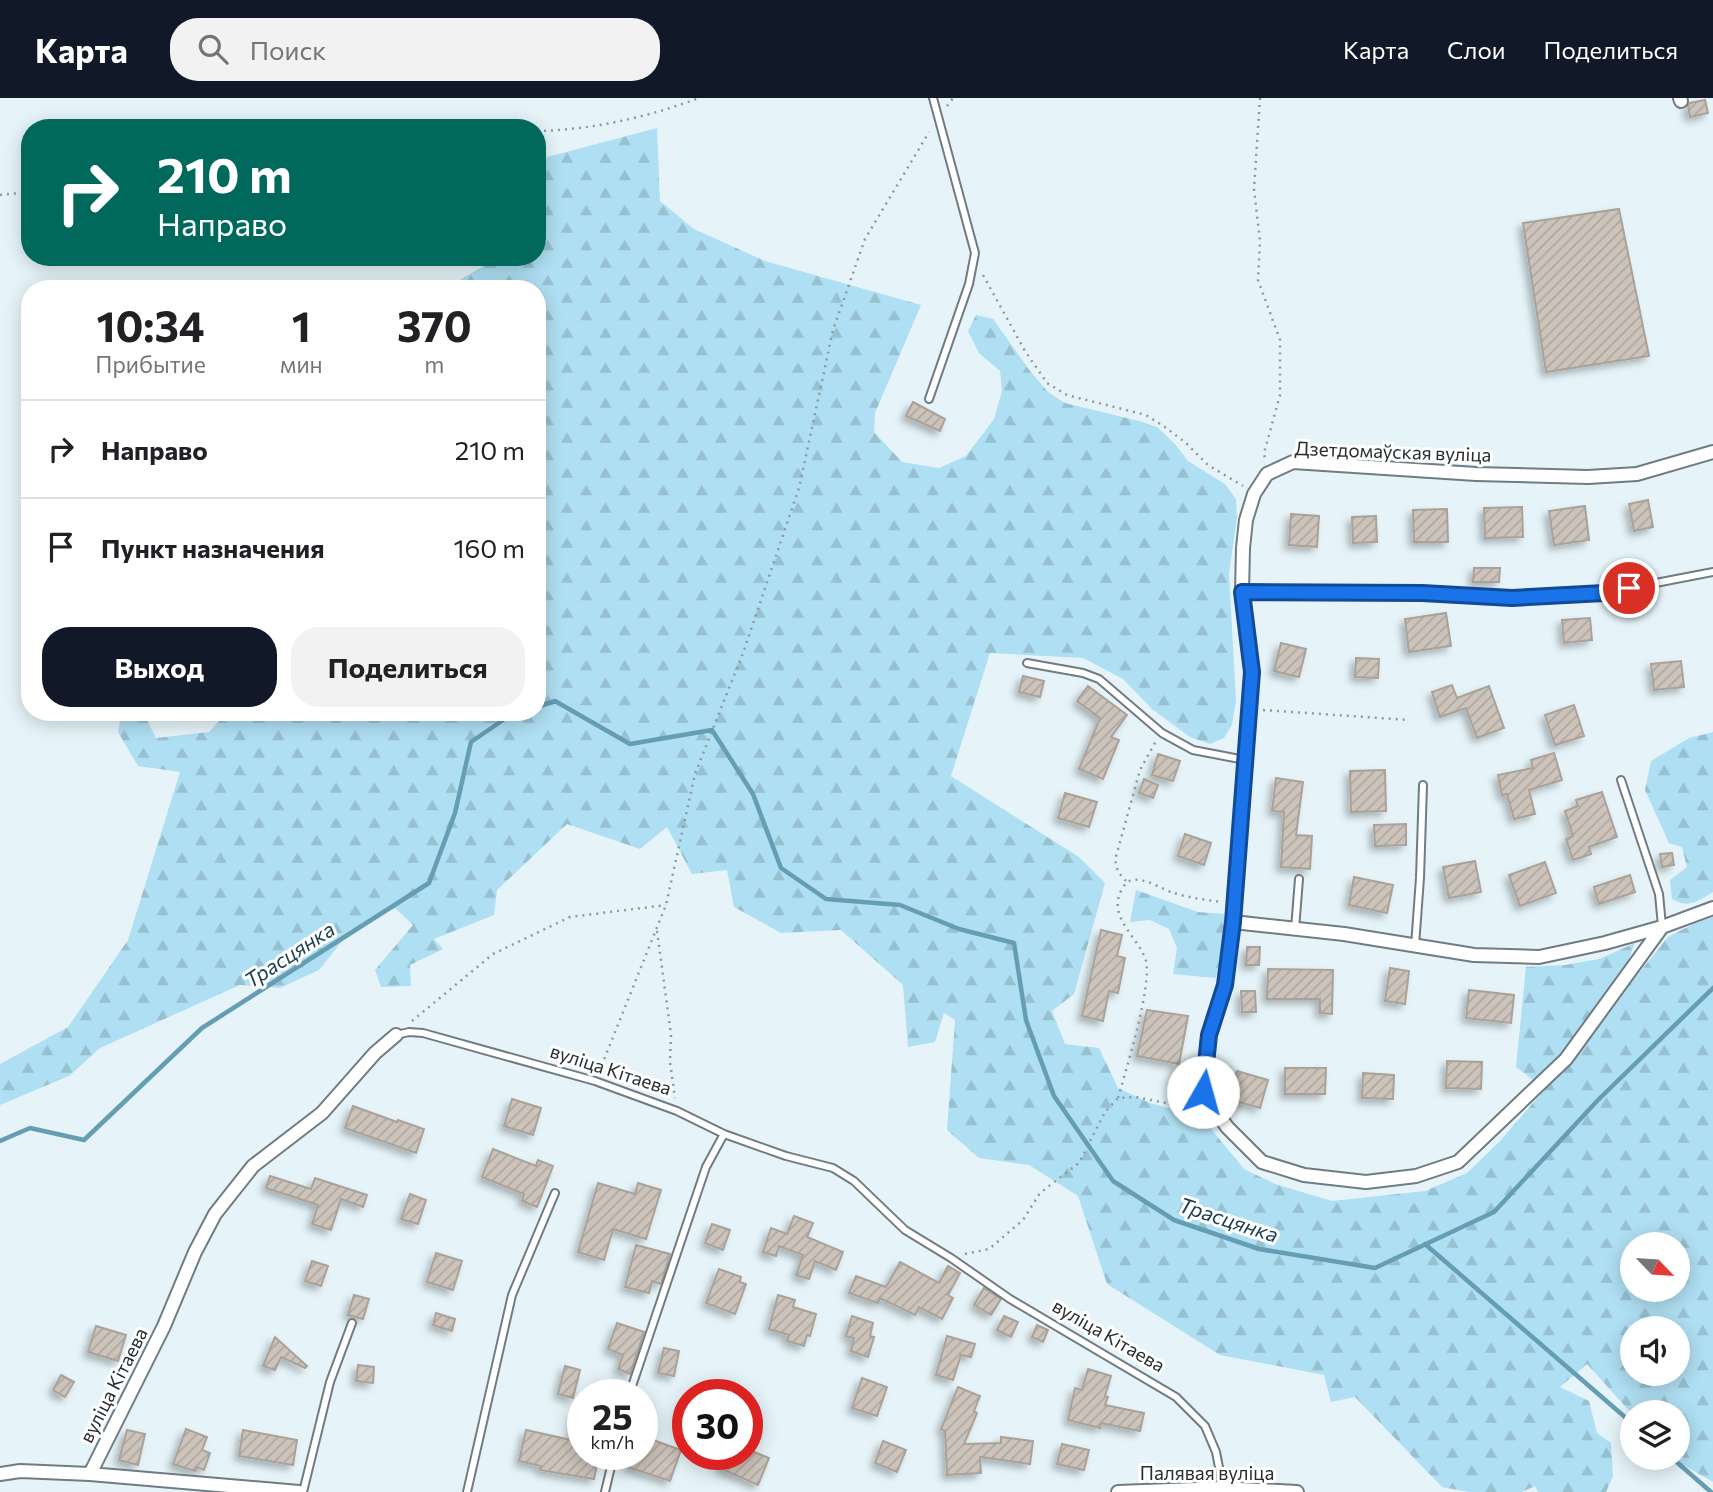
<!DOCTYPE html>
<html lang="ru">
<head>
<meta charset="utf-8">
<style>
  :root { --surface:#fff; --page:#f2f2f2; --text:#202124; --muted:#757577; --line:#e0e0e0; --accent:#111827 }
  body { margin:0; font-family:Commissioner,sans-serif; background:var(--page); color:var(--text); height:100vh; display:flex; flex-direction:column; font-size:26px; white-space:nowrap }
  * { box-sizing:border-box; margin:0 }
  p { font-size:23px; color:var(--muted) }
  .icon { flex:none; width:38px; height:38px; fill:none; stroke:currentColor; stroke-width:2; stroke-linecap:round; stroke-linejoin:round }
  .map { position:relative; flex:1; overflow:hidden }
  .panel { position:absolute; left:21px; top:182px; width:525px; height:441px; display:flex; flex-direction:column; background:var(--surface); border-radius:28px; box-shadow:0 4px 18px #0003 }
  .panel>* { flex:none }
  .guide { position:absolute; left:21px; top:21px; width:525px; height:147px; border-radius:28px; box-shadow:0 4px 18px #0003; background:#00695c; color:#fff; overflow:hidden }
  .needle { width:46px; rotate:115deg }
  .buttons { position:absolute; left:1620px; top:1134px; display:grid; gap:14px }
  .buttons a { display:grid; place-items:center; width:70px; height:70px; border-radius:50%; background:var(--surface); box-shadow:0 4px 18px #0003; font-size:35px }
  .speed { position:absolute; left:567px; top:1281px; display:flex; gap:14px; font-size:35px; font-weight:700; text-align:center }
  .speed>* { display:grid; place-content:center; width:91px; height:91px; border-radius:50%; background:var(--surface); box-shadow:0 4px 18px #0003; line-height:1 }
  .speed small { font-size:18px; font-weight:400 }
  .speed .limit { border:10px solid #d22; background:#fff; color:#111 }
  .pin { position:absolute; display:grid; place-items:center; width:60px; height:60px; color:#fff; margin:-30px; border:4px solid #fff; border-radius:50%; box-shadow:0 2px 7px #0007 }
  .me { position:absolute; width:77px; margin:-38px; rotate:7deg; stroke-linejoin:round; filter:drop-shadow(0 0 5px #0008) }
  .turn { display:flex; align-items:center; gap:24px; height:147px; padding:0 21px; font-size:32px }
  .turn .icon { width:91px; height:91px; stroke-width:2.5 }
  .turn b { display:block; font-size:49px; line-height:60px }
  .eta { display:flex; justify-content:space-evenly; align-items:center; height:119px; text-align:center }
  .eta b { font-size:42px; font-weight:700; line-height:49px }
  .action { display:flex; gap:14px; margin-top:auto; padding:14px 21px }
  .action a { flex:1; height:80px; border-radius:28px; background:var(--accent); color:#fff; font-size:28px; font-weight:700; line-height:80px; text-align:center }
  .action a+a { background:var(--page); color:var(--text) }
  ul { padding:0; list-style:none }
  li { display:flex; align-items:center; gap:21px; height:98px; padding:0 21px; border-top:2px solid var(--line) }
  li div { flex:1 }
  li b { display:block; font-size:26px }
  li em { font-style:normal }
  header { display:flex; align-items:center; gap:42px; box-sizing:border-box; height:98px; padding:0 35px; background:var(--accent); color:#fff }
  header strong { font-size:33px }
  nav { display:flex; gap:38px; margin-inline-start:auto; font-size:24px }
  .search { width:490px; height:63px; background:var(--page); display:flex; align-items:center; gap:18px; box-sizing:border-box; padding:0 24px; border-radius:28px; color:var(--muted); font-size:26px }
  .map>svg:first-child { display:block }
</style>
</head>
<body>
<header>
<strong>Карта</strong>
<div class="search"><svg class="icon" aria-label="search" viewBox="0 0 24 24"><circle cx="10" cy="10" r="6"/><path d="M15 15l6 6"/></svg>Поиск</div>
<nav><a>Карта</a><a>Слои</a><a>Поделиться</a></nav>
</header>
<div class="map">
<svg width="1713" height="1394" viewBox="0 0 1713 1394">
  <defs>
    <pattern id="forest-firs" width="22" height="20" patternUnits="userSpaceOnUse" patternTransform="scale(1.75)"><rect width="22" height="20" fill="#afdff2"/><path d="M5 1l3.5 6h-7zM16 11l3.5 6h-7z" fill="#97c0d0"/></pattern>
    <pattern id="building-hatch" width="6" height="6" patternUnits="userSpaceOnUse" patternTransform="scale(1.75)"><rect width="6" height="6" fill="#ccc3ba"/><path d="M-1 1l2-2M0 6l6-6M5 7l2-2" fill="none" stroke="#afa8a0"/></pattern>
    <filter id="shadow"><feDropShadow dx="-4.5" dy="4.5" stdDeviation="3.5" flood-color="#0004"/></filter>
  </defs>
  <rect width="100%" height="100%" fill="#e6f4f9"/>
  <path fill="url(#forest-firs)" fill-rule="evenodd" d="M657,30L660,103L694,131L765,163L921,207L875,315L874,334L902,364L939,370L966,358L994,321L1002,293L1000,273L979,255L968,233L976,217L993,221L1030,273L1048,294L1065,305L1139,323L1157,329L1175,346L1188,363L1225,386L1236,401L1237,419L1229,476L1236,602L1232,627L1224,640L1210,646L1190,639L1152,611L1123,581L1083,560L990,555L951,678L1079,759L1105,785L1074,896L1052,913L1065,946L1099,950L1118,990L1150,1005L1168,1010L1185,1011L1202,1020L1244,1071L1275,1086L1332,1103L1425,1093L1467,1075L1500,1043L1545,991L1516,969L1526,869L1565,867L1599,861L1635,845L1625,872L1634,881L1668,839L1713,816V1384L1671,1360H1678V1314H1633V1317L1587,1266L1560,1289L1589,1303L1597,1335L1611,1345L1613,1378L1606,1394H1538L1535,1388L1522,1394H1469L1442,1389L1355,1299L1331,1304L1324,1277L1220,1257L1107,1186L1078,1098L1029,1067L979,1060L947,1032L955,922L944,915L935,944L908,949L903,887L841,832L781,835L734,809L727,772L692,776L667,729L640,751L567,726L497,792L494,817L434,841L443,851L410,867L411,888L381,889L375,872L413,827L395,810L351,832L319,872L280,890L240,887L100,950L69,978L0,1007V966L68,929L128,842L180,674L138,668L118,634L122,614H143L156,640L209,634L227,614H537V191H449L451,187L499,159H537V82L547,59ZM1633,1146H1678V1192H1633ZM1633,1230H1678V1276H1633Z
    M1713,634V794C1699,803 1687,811 1672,801L1670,782L1687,769L1682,749L1669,745L1645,692L1651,663L1689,640Z
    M1136,792L1198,814L1224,816L1225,835L1216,880L1173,876L1177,850L1169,831L1150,822L1130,824Z"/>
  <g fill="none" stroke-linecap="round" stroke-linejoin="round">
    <path stroke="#659db2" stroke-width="4.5" d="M537,609L555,603L630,646L712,632L753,696L781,770L826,801L900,807L959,831L1014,845L1026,922L1054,998L1113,1083L1174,1122L1259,1151L1375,1170L1494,1114L1598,1002L1713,890
      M0,1043L30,1030L84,1042L202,930L429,785L455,715L471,644L506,620L523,614
      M1425,1146L1633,1326
      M1672,1360L1711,1394"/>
  </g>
  <path fill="url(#building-hatch)" stroke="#aaa299" stroke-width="2" filter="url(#shadow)" d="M1705,2L1708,15L1690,19L1688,8L1690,5Z
    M1619,111L1649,258L1546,274L1523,125Z
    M913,304L945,321L940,333L906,318Z
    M1648,402L1653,429L1634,433L1629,406Z
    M1585,408L1589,442L1554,447L1549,413Z
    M1522,409L1523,439L1485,440L1484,410Z
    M1447,411L1448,444H1414L1413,412Z
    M1291,416L1319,418L1317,449L1289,447Z
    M1376,418L1377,444L1353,445L1352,419Z
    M1474,470H1500L1499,484H1473Z
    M1446,515L1451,548L1409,554L1405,521Z
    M1590,520L1592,542L1564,545L1562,522Z
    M1281,545L1306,551L1299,579L1274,573Z
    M1356,560L1379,561L1378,580L1355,579Z
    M1681,563L1684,589L1654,592L1651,566Z
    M1023,578L1044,583L1040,599L1019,594Z
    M1452,587L1457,600L1489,588L1504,630L1477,640L1466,610L1440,619L1432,594Z
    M1088,588L1127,617L1111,639L1119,642L1103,681L1079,671L1100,620L1077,603Z
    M1574,607L1584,638L1555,647L1545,617Z
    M1554,655L1562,682L1529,692L1535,716L1514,721L1507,696L1502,697L1498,677L1533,670L1531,662Z
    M1158,656L1180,663L1173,683L1152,677Z
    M1385,672L1386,713L1351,714L1350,673Z
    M1276,680L1303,684L1296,737L1312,738L1310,771L1281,769L1284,714L1272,713Z
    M1144,681L1158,687L1153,700L1139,695Z
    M1602,694L1617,739L1589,749L1591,756L1573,762L1566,741L1573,738L1565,713L1578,708L1576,702Z
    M1065,695L1097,704L1089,729L1058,720Z
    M1406,726V747L1375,748L1374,727Z
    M1185,736L1211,745L1204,767L1178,758Z
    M1672,755L1674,767L1662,769L1660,756Z
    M1475,763L1481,794L1449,800L1443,769Z
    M1545,764L1556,795L1520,808L1509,777Z
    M1630,777L1635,794L1599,806L1594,789Z
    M1354,779L1393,787L1387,815L1349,807Z
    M1101,832L1122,837L1117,858L1125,860L1118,895L1109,893L1103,923L1082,918Z
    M1247,849H1260L1259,867H1246Z
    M1390,870L1409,873L1405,906L1385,903Z
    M1268,871L1333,872L1332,916L1320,915V901H1267Z
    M1469,892L1514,897L1511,925L1466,920Z
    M1241,893H1255L1256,914H1242Z
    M1147,912L1188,918L1179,966L1137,958Z
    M1447,963L1482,964L1481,991L1446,990Z
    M1285,970H1326L1325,996H1285Z
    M1237,973L1268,982L1260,1010L1228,1001Z
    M1363,975L1394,977L1393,1001L1362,1000Z
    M512,1001L541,1010L533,1037L504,1028Z
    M353,1008L397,1024L398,1022L424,1031L416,1055L345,1030Z
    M493,1051L536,1068L538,1062L553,1068L537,1109L522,1103L524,1096L482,1079Z
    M270,1078L311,1091L315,1080L367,1097L363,1109L341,1101L331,1132L312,1126L318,1107L266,1090Z
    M598,1085L635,1096L638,1085L661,1092L646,1141L613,1131L604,1162L578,1154Z
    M410,1096L426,1102L418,1126L401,1121Z
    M794,1118L813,1125L807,1139L843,1154L836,1172L815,1163L809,1181L796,1177L803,1157L779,1148L776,1158L763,1154L771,1130L787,1136Z
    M712,1126L730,1132L723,1152L705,1145Z
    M636,1147L670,1156L661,1186L652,1183L649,1195L625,1189Z
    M436,1155L462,1163L453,1192L427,1184Z
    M312,1163L328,1168L321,1188L305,1183Z
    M900,1164L939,1185L948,1168L960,1175L948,1197L953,1200L942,1221L919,1209L915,1217L880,1200L878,1205L849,1195L856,1178L886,1189Z
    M719,1171L741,1179L740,1184L746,1186L735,1216L706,1205Z
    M984,1190L1001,1201L991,1217L974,1207Z
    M354,1197L369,1201L363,1221L348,1217Z
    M778,1197L795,1202L793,1209L816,1216L810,1238L807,1237L804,1248L787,1243L789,1237L769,1231Z
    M436,1215L455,1221L452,1233L433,1227Z
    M852,1218L873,1225L870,1238L874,1239L868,1259L851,1253L854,1240L846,1238Z
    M1004,1218L1018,1224L1011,1239L997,1232Z
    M617,1225L644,1234L630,1276L618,1271L623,1257L608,1251Z
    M1037,1227L1048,1232L1043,1244L1032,1239Z
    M96,1228L126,1237L118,1263L88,1254Z
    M947,1238L975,1246L971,1259L961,1257L953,1282L936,1277Z
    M275,1239L307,1268L305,1270L281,1259L275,1272L263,1268Z
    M664,1250L679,1253L674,1278L658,1275Z
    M358,1267L374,1269L373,1285L356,1283Z
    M565,1268L580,1272L573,1300L558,1296Z
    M1088,1271L1111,1278L1105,1298L1108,1299L1105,1307L1144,1315L1140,1333L1101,1325L1100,1330L1068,1322L1075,1290L1082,1292Z
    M61,1277L74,1284L65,1299L53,1292Z
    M862,1280L887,1289L877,1318L852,1310Z
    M958,1289L980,1298L974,1313L977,1315L964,1346L1001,1345V1339L1033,1343L1030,1366L980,1359L981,1375L947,1377L945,1333L941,1331Z
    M576,1316H583V1356H599L594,1381L540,1372L541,1368L519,1363L526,1332L571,1342Z
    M186,1331L207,1339L202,1352L210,1355L204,1372L197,1369L195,1373L173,1366Z
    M127,1332L145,1336L138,1367L119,1362Z
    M243,1332L297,1342L293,1367L239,1358Z
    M642,1338L681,1352L670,1383L628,1369L632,1356H642Z
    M883,1343L906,1352L897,1374L875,1365Z
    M1062,1346L1089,1352L1084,1372L1057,1366Z
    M747,1351L769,1360L758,1387L720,1370L726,1356H747Z"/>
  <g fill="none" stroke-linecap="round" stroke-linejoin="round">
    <g stroke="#707c81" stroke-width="10">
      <path id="lane" d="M929,301L969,186L975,155L933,0
        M1242,494L1422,495L1512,500L1604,495L1713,474
        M1027,565L1083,575L1099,581L1162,635L1193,652L1245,662
        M1621,682L1659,796L1662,828
        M1295,831L1299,781
        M1415,848L1420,780L1423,687
        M396,937L409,934L423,935L595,983L677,1013L724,1036L786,1058L833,1070L854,1083L905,1132L951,1160L1010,1201L1176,1299L1205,1328L1216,1354L1223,1390
        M629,1297L706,1069L724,1036
        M303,1394L330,1284L352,1225
        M467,1394L512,1197L555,1095
        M605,1394L614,1356"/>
    </g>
    <g stroke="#707c81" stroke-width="16">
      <path id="street" d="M1680,0L1681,3
        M1713,354L1637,376L1588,379L1476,376L1293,364L1267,376L1254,396L1246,422L1243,450L1242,494L1252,574L1233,824L1225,887L1209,937L1203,994L1227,1029L1262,1064L1304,1077L1366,1084L1416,1078L1458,1064L1566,961L1662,829L1713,810
        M1233,824L1344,836L1474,857L1539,859L1605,845L1662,829
        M0,1376L20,1373L90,1376L299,1394
        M90,1376L164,1228L195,1154L215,1116L253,1068L322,1015L375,955L396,937
        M1118,1394L1223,1390L1297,1394"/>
    </g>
    <path stroke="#8f999c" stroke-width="2.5" stroke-dasharray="2 5" stroke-linecap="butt" d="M1260,0L1254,91L1260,143L1258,182L1280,242V297L1264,355L1265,361
      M947,8L953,0
      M537,33C592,32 648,19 699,0
      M0,97L30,94
      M983,177L1025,253L1047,285L1067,297L1146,317L1165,329L1186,345L1208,367L1243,388
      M1263,612L1409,622
      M1126,783L1118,774L1115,762L1140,672L1156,643
      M657,833L671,936L670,964L675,1000
      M412,923L493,856L570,819L666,807
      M599,974L666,807L695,676L743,555L799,390L833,232L865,141L929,34
      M1118,1000C1126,972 1152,888 1146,863C1139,839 1106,819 1122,791C1125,786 1128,782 1134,782C1146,780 1163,792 1174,795C1190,800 1206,802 1222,804
      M965,1156L989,1151L1023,1122L1040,1095L1079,1065L1105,1014L1118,1000L1136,999L1176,1007L1190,1000"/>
    <use href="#lane" stroke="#fff" stroke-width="6"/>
    <use href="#street" stroke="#fff" stroke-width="12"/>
  </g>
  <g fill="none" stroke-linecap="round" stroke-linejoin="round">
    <g stroke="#114b97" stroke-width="18">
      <path id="route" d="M1203,994L1209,937L1225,887L1233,824L1252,574L1242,494L1422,495L1512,500L1604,495L1629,490"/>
    </g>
    <use href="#route" stroke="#1a73e8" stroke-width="12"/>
  </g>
  <g text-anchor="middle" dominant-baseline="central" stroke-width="6" stroke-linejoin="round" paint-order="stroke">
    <g font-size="19" fill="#282d2f" stroke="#fff">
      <text transform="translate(1393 353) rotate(2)">Дзетдомаўская вуліца</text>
      <text transform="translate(611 971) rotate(18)">вуліца Кітаева</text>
      <text transform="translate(1109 1237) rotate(30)">вуліца Кітаева</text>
      <text transform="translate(113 1287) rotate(-63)">вуліца Кітаева</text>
      <text x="1207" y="1374">Палявая вуліца</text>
    </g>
    <g font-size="21" font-style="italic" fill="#1d414e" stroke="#fff">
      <text transform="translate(289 856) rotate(-33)">Трасцянка</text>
      <text transform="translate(1229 1121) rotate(18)">Трасцянка</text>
    </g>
  </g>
</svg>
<div class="buttons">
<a><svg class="needle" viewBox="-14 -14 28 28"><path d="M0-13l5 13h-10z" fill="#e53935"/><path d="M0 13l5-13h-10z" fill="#757577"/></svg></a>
<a><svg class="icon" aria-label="sound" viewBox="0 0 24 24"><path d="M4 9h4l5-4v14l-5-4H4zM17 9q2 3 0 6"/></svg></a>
<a><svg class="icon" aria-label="layers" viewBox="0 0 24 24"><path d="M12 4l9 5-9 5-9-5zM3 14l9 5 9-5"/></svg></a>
</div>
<div class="speed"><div>25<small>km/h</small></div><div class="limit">30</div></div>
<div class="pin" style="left:1629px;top:490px;background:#d93025"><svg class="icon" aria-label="arrive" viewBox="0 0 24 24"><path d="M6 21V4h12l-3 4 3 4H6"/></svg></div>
<svg class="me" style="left:1203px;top:994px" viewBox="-20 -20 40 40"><circle r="19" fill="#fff"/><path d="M0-13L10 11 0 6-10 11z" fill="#1a73e8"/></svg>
<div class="guide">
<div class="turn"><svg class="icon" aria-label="right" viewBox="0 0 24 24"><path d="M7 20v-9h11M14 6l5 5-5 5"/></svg><div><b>210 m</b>Направо</div></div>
</div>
<section class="panel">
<div class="eta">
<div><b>10:34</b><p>Прибытие</p></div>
<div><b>1</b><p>мин</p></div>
<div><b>370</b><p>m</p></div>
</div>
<ul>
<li><svg class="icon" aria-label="right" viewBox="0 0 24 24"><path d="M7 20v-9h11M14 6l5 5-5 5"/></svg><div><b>Направо</b></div><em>210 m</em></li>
<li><svg class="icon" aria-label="arrive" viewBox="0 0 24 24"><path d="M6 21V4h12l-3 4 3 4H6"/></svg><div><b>Пункт назначения</b></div><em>160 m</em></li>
</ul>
<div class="action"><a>Выход</a><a>Поделиться</a></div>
</section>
</div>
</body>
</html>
